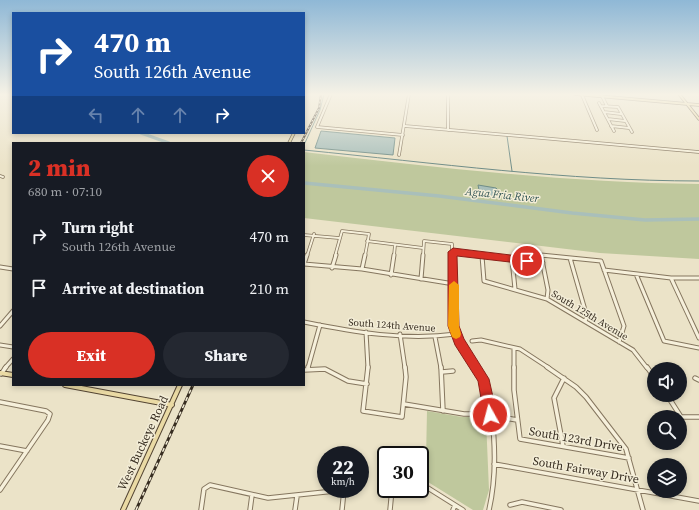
<!DOCTYPE html>
<html lang="en">
<head>
<meta charset="utf-8">
<style>
  :root { --surface:#171b24; --page:#242831; --text:#f1f3f6; --muted:#9ea1a6; --accent:#d93025 }
  body { margin:0; font-family:"Source Serif 4",serif; background:var(--page); color:var(--text); height:100vh; display:flex; flex-direction:column; font-size:15px; white-space:nowrap }
  * { box-sizing:border-box; margin:0 }
  p { font-size:13px; color:var(--muted) }
  .icon { flex:none; width:22px; height:22px; fill:none; stroke:currentColor; stroke-width:2; stroke-linecap:round; stroke-linejoin:round }
  .map { position:relative; flex:1; overflow:hidden }
  .details { position:absolute; left:12px; top:142px; width:293px; height:244px; display:flex; flex-direction:column; background:var(--surface); border-radius:0px; box-shadow:0 2px 6px #0003 }
  .details>* { flex:none }
  .hud { position:absolute; left:12px; top:12px; width:293px; height:122px; border-radius:0px; box-shadow:0 2px 6px #0003; background:#1a4fa0; color:#fff; overflow:hidden }
  .tools { position:absolute; left:647px; top:362px; display:grid; gap:8px }
  .tools a { display:grid; place-items:center; width:40px; height:40px; border-radius:50%; background:var(--surface); box-shadow:0 2px 6px #0003; font-size:20px }
  .speed { position:absolute; left:317px; top:446px; display:flex; gap:8px; font-size:20px; font-weight:700; text-align:center }
  .speed>* { display:grid; place-content:center; width:52px; height:52px; border-radius:50%; background:var(--surface); box-shadow:0 2px 6px #0003; line-height:1 }
  .speed small { font-size:10px; font-weight:400 }
  .speed .limit { border:2px solid #111; border-radius:6px; background:#fff; color:#111 }
  .pin { position:absolute; display:grid; place-items:center; width:34px; height:34px; color:#fff; margin:-17px; border:2px solid #fff; border-radius:50%; box-shadow:0 1px 4px #0007 }
  .me { position:absolute; width:44px; margin:-22px; rotate:353deg; stroke-linejoin:round; filter:drop-shadow(0 0 3px #0008) }
  .turn { display:flex; align-items:center; gap:14px; height:84px; padding:0 16px; font-size:18px }
  .turn .icon { width:52px; height:52px; stroke-width:2.5 }
  .turn b { display:block; font-size:28px; line-height:34px }
  .lanes { display:flex; align-items:center; height:38px; padding:0 16px; background:#0003; justify-content:center; gap:20px; direction:ltr }
  .lanes .off { opacity:.35 }
  .round { display:grid; place-items:center; flex:none; width:42px; height:42px; border-radius:21px; background:var(--page) }
  .head { display:flex; align-items:center; justify-content:space-between; height:68px; padding:0 16px }
  h1 { font-size:24px; font-weight:800; line-height:30px; color:var(--accent) }
  .button { display:flex; gap:8px; margin-top:auto; padding:8px 16px }
  .button a { flex:1; height:46px; border-radius:24px; background:var(--accent); color:#fff; font-size:16px; font-weight:800; line-height:46px; text-align:center }
  .button a+a { background:var(--page); color:var(--text) }
  ul { padding:0; list-style:none }
  li { display:flex; align-items:center; gap:12px; height:52px; padding:0 16px }
  li div { flex:1 }
  li b { display:block; font-size:15px }
  li em { font-style:normal }
  .map>svg:first-child { display:block }
</style>
</head>
<body>
<div class="map">
<svg width="699" height="510" viewBox="0 0 699 510">
  <rect width="100%" height="100%" fill="#ebe3c8"/>
  <path fill="#bfc89d" d="M304,152C435,167 567,183 699,184V259L600,253L304,218Z
    M427,411L462,417H482L486,420L489,490L483,510H473L428,482L429,459H426Z"/>
  <path fill="#a9bfba" stroke="#708d88" d="M321,131L395,138L393,155L315,148Z
    M478,185L496,188L499,191L496,192L495,196L489,197L479,190Z"/>
  <g fill="none" stroke-linecap="round" stroke-linejoin="round">
    <path stroke="#708d88" stroke-width="1" d="M507,136L512,171
      M304,145L320,110L324,94
      M304,150C435,163 567,181 699,181"/>
    <path stroke="#a9bfba" stroke-width="3" d="M141,133L169,143"/>
    <path stroke="#a9bfba" stroke-width="3.5" d="M304,183L439,196L572,213L645,220L699,219"/>
    <g stroke="#85765f" stroke-width="3.5">
      <path id="minor-far2" d="M331,94L317,127L403,135
        M448,94V130
        M582,95L597,130
        M602,96L607,106
        M599,103L614,131
        M601,106L618,107L632,132
        M604,112L621,114
        M608,119L625,121
        M405,126L699,152
        M611,126L629,128
        M399,155L409,94
        M0,176L3,177
        M304,235L339,238
        M367,241L423,248
        M453,252L483,256
        M307,256L314,234
        M335,256L342,231L369,234L365,256
        M394,256L395,245
        M423,256L424,241L452,244V256
        M541,256H547"/>
    </g>
    <g stroke="#85765f" stroke-width="5">
      <path id="minor-far1" d="M452,255L453,325L459,342L476,368
        M475,255L543,263
        M482,256L484,281L547,299L633,350L647,368
        M570,258L587,317L585,321
        M512,259L515,289
        M304,264L362,269L454,284
        M304,264L307,255
        M0,267L13,269
        M332,268L336,255
        M362,269L365,255
        M604,270L671,278H699
        M636,274L664,341L699,348
        M391,275L394,255
        M671,278L699,338
        M421,279L423,255
        M547,299L548,290L541,255L601,261L624,326L619,342
        M304,322C353,332 406,341 456,334
        M0,326L13,311
        M366,332L368,368
        M400,334L405,368
        M435,337L441,368
        M472,341L481,340L520,349L549,368
        M0,345L13,347
        M514,348V368
        M5,368L13,359
        M308,368L320,325"/>
    </g>
    <g stroke="#85765f" stroke-width="5.5">
      <path id="minor" d="M368,367L363,411L402,417L406,377L405,367
        M441,367L443,411
        M476,367C497,401 498,471 489,510
        M514,367V390L520,439L629,458
        M547,367L576,387L586,397L626,449L643,510
        M647,367L654,377
        M308,369V367
        M304,370L325,369L348,381L367,384
        M442,372L453,371
        M1,374L6,367
        M695,378L699,380
        M667,395L681,417H699
        M0,402L46,411L50,414L48,420L0,490
        M404,404L464,414H484L517,420
        M0,446L27,451
        M563,446L554,398L564,378
        M494,464L699,501
        M420,483L463,510
        M510,505L522,502L561,510
        M201,510L204,489L210,485L268,498L344,490L342,510
        M250,510L252,495
        M295,510L297,496
        M390,510L392,489
        M453,510L455,505"/>
    </g>
    <g stroke="#544533" stroke-width="3.5">
      <path id="major-far1" d="M575,94L699,105
        M679,94L699,119
        M289,143L294,133"/>
    </g>
    <g stroke="#544533" stroke-width="6">
      <path id="major" d="M0,373L13,375
        M65,385L172,405
        M123,510L180,385"/>
    </g>
    <use href="#minor-far2" stroke="#f6f0db" stroke-width="2"/>
    <use href="#minor-far1" stroke="#f6f0db" stroke-width="3"/>
    <use href="#minor" stroke="#f6f0db" stroke-width="3.5"/>
    <use href="#major-far1" stroke="#eadaa4" stroke-width="2"/>
    <use href="#major" stroke="#eadaa4" stroke-width="4"/>
    <g stroke="#372d21" stroke-width="2">
      <path id="rail-far1" d="M301,143L319,108L321,94"/>
    </g>
    <g stroke="#372d21" stroke-width="3">
      <path id="rail" d="M136,510L193,385"/>
    </g>
    <use href="#rail-far1" stroke="#f3edd7" stroke-width="1" stroke-dasharray="2" stroke-linecap="butt"/>
    <use href="#rail" stroke="#f3edd7" stroke-width="1.5" stroke-dasharray="4" stroke-linecap="butt"/>
  </g>
  <linearGradient id="sky" x2="0" y2="1"><stop stop-color="#8fb8d6"/><stop offset="0.57" stop-color="#f6f2e6"/><stop offset="1" stop-color="#f6f2e6" stop-opacity="0"/></linearGradient>
  <rect width="699" height="166" fill="url(#sky)"/>
  <path fill="#d93025" stroke="#8d1f18" d="M453,248L527,257L532,261L527,264L457,256L459,326L464,339L489,379L497,415L495,420L490,422L486,420L484,415L478,381L455,345L448,326V252Z"/>
  <path fill="#f59e0b" d="M454,281L459,285V326L461,334L460,337L456,339L452,337L448,326L449,285Z"/>
  <g text-anchor="middle" dominant-baseline="central" stroke-width="3" stroke-linejoin="round" paint-order="stroke">
    <g font-size="10" fill="#372d21" stroke="#f3edd7">
      <text transform="translate(590 315) rotate(31)">South 125th Avenue</text>
      <text transform="translate(392 325) rotate(4)">South 124th Avenue</text>
    </g>
    <g font-size="11" font-style="italic" fill="#325555" stroke="#f3edd7">
      <text transform="translate(502 195) rotate(6)">Agua Fria River</text>
    </g>
    <g font-size="12" fill="#372d21" stroke="#f3edd7">
      <text transform="translate(576 439) rotate(10)">South 123rd Drive</text>
      <text transform="translate(143 443) rotate(-65)">West Buckeye Road</text>
      <text transform="translate(586 470) rotate(10)">South Fairway Drive</text>
    </g>
  </g>
</svg>
<div class="tools">
<a><svg class="icon" aria-label="sound" viewBox="0 0 24 24"><path d="M4 9h4l5-4v14l-5-4H4zM17 9q2 3 0 6"/></svg></a>
<a><svg class="icon" aria-label="search" viewBox="0 0 24 24"><circle cx="10" cy="10" r="6"/><path d="M15 15l6 6"/></svg></a>
<a><svg class="icon" aria-label="layers" viewBox="0 0 24 24"><path d="M12 4l9 5-9 5-9-5zM3 14l9 5 9-5"/></svg></a>
</div>
<div class="speed"><div>22<small>km/h</small></div><div class="limit">30</div></div>
<div class="pin" style="left:527px;top:261px;background:#d93025"><svg class="icon" aria-label="arrive" viewBox="0 0 24 24"><path d="M6 21V4h12l-3 4 3 4H6"/></svg></div>
<svg class="me" style="left:490px;top:415px" viewBox="-20 -20 40 40"><circle r="17" fill="#d93025" stroke="#fff" stroke-width="3"/><path d="M0-11L8 9 0 5-8 9z" fill="#fff"/></svg>
<div class="hud">
<div class="turn"><svg class="icon" aria-label="right" viewBox="0 0 24 24"><path d="M7 20v-9h11M14 6l5 5-5 5"/></svg><div><b>470 m</b>South 126th Avenue</div></div>
<div class="lanes"><svg class="icon off" aria-label="left" viewBox="0 0 24 24"><path d="M17 20v-9H6M10 6l-5 5 5 5"/></svg><svg class="icon off" aria-label="ahead" viewBox="0 0 24 24"><path d="M12 20V5M6 11l6-6 6 6"/></svg><svg class="icon off" aria-label="ahead" viewBox="0 0 24 24"><path d="M12 20V5M6 11l6-6 6 6"/></svg><svg class="icon" aria-label="right" viewBox="0 0 24 24"><path d="M7 20v-9h11M14 6l5 5-5 5"/></svg></div>
</div>
<section class="details">
<div class="head"><div><h1>2 min</h1><p>680 m · 07:10</p></div><a class="round" style="background:#d93025;color:#fff"><svg class="icon" aria-label="close" viewBox="0 0 24 24"><path d="M6 6l12 12M18 6L6 18"/></svg></a></div>
<ul>
<li><svg class="icon" aria-label="right" viewBox="0 0 24 24"><path d="M7 20v-9h11M14 6l5 5-5 5"/></svg><div><b>Turn right</b><p>South 126th Avenue</p></div><em>470 m</em></li>
<li><svg class="icon" aria-label="arrive" viewBox="0 0 24 24"><path d="M6 21V4h12l-3 4 3 4H6"/></svg><div><b>Arrive at destination</b></div><em>210 m</em></li>
</ul>
<div class="button"><a>Exit</a><a>Share</a></div>
</section>
</div>
</body>
</html>
